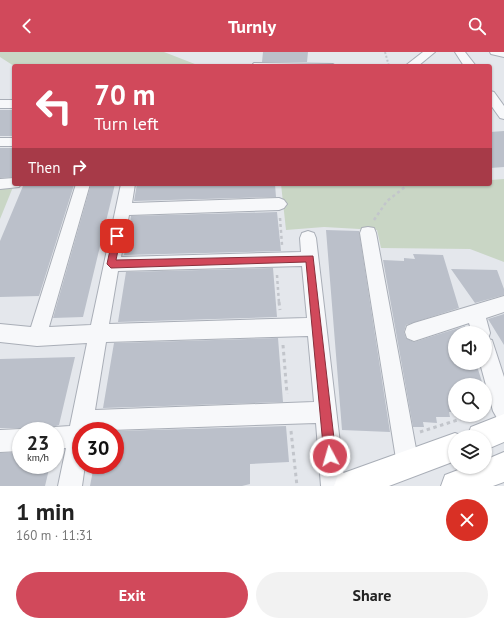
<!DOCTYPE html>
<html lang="en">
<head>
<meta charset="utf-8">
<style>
  :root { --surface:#fff; --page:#f2f2f2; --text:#222; --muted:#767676; --accent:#d1495b }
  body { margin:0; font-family:"PT Sans",sans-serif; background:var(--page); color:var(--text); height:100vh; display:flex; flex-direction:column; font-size:15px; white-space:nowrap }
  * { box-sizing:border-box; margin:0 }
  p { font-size:13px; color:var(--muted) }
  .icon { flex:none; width:22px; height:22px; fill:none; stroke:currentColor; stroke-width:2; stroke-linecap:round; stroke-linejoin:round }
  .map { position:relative; height:434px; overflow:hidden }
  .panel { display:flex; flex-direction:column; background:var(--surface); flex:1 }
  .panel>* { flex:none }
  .guide { position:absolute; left:12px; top:12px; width:480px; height:122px; border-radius:4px; box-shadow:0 1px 3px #0004; background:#d1495b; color:#fff; overflow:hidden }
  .controls { position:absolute; left:448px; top:274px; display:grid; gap:8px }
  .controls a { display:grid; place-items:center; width:44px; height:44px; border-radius:50%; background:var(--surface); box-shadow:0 1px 3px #0004; font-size:20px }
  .speed { position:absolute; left:12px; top:370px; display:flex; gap:8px; font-size:20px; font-weight:700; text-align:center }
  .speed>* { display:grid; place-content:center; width:52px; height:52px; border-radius:50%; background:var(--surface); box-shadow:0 1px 3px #0004; line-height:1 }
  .speed small { font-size:10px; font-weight:400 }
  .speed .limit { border:6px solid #d22; background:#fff; color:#111 }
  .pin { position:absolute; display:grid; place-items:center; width:34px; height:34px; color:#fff; margin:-17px; border-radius:8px; box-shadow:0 2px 6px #0006 }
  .me { position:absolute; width:44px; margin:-22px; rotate:354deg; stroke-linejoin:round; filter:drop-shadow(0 0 3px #0008) }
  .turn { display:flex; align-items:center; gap:14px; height:84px; padding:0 16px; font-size:18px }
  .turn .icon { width:52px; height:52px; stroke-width:2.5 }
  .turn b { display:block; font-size:28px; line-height:34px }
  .then { display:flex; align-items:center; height:38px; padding:0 16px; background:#0003; gap:8px; font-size:15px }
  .round { display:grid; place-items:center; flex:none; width:42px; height:42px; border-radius:21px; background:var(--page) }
  .headline { display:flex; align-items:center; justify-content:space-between; height:68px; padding:0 16px }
  h1 { font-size:24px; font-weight:700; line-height:30px }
  .cta { display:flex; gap:8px; margin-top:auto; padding:8px 16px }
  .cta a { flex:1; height:46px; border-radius:24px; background:var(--accent); color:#fff; font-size:16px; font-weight:700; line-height:46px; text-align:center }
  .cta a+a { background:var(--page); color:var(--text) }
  header { display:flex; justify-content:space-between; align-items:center; height:52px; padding:0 16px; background:var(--accent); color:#fff; font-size:18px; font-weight:700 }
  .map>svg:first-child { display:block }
</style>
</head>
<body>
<header><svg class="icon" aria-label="back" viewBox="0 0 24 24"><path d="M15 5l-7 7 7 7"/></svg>Turnly<svg class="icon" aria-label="search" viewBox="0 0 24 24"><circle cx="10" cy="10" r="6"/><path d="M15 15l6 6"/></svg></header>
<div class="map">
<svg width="504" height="434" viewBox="0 0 504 434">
  <rect width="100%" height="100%" fill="#e4e7ec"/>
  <path fill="#c9d6c5" d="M0,0H164L200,14H14L0,5Z
    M504,127V210L470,197L381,196L377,178L324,175L286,178L281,132H490V128Z
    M0,135H13L0,167Z"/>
  <path fill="#bbc0ca" d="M263,0H308L307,10H262Z
    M0,58H14V84H0Z
    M504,79V115L490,116V80Z
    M0,96H14V125L0,126Z
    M91,132H115L83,265L53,266Z
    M137,132H275L276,145L134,149Z
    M68,133H74L39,244L0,245V189L23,134Z
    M277,160L281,199L124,203L131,164Z
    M326,178L359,179L390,380L342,378Z
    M413,202L443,203L459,256L406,273L404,280L406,286L414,290L465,274L467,281H455V311H476L483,333H455V360H449L450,365H436L437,371L423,370L424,375H413L383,208L404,209V206L415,207Z
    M273,216L277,265L118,270L126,220Z
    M451,217L497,218L504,237V243L475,251Z
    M504,262V293L488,267Z
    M278,286L283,350L103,356L114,291Z
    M75,305L59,373L47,377L27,378L21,376H0V307Z
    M286,374L289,410L250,412V432L242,434H90L94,413H115V379Z
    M21,400V413H50L45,434H0V401Z"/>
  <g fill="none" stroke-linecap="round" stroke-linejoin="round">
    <g stroke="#a9aeb7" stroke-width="2">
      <path id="lane" d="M254,11L333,12L336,14H256L253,12Z"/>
    </g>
    <g stroke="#a9aeb7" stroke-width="2">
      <path id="street" d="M423,0H435L418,14H405Z
        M455,0H465L476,14H464Z
        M490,0H504V5L491,2Z
        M490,39L494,40L504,54V67L500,66L490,52Z
        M0,48H14V56H0Z
        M0,86H14V94H0Z
        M14,126V132H21L19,135L0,137V127Z
        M76,132H90L49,275L91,273L121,132H135L132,151L279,146L284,148L287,152L284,156L279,158L129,163L121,205L301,200L300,186L302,181L308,179L314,181L316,186L345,434H321L316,371L81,379V413H85L82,434H58L66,396L55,397V379H47L55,375L70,374L87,291L37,294L0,290V272L31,275ZM302,214L307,266L109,272L118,219ZM308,284L314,350L95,358L106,290Z
        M368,175L374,176L376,181L419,413L416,421L408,424L400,421L397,413L360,181L362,176Z
        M504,244V260L486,266L490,281L488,287L492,288L504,325V370L497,366L493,359L480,311H485V281H472L469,271L414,289L407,286L405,280L407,274L414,271Z
        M21,377L26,379H21V399L0,400V378Z"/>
    </g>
    <g stroke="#a9aeb7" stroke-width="2">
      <path id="secondary" d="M504,362V390L485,398V385H467L471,375Z
        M455,381L465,385H455V409L389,434H334L338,423Z
        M504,400V430L493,434H441L445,423L466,415H485V408Z"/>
    </g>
    <path stroke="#c2c5cb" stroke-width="2" stroke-dasharray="2 2" stroke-linecap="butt" d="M385,0L389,14"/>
    <path stroke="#c2c5cb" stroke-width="2.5" stroke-dasharray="3 3" stroke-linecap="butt" d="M280,166L282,193
      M374,168L387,149L405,135V132
      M277,223L279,251"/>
    <path stroke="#c2c5cb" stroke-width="3" stroke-dasharray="3.5 3.5" stroke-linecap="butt" d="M279,250L280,258
      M283,293L287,342
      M291,379L297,434
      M420,380L473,363"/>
    <use href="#lane" fill="#f7f8fa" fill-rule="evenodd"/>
    <use href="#street" fill="#f7f8fa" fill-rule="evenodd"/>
    <use href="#secondary" fill="#fff" fill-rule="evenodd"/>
  </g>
  <path fill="#d1495b" stroke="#882f3b" d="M117,181L121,184L116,208L313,204L336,404L334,409L330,411L326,409L324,404L306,210L111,216L107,212L113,184Z"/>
</svg>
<div class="controls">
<a><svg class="icon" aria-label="sound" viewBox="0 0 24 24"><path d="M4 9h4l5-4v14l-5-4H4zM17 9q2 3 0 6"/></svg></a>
<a><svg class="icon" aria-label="search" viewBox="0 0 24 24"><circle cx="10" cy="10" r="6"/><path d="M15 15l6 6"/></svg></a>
<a><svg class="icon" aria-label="layers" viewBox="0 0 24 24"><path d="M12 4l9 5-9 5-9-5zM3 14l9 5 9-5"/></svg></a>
</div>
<div class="speed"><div>23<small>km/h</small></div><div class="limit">30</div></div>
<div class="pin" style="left:117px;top:184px;background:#d93025"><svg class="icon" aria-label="arrive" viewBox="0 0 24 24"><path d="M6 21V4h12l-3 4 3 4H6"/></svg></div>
<svg class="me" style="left:330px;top:404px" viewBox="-20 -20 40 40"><circle r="17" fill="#d1495b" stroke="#fff" stroke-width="3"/><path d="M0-11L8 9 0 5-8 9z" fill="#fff"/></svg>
<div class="guide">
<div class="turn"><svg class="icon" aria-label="left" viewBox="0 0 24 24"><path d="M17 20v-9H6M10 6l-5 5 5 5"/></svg><div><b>70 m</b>Turn left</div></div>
<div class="then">Then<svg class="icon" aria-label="right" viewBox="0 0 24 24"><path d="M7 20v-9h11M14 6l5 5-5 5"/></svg></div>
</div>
</div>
<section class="panel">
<div class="headline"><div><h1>1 min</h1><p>160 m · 11:31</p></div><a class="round" style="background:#d93025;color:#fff"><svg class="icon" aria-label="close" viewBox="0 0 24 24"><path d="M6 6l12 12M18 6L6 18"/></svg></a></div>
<div class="cta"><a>Exit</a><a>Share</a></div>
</section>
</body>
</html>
